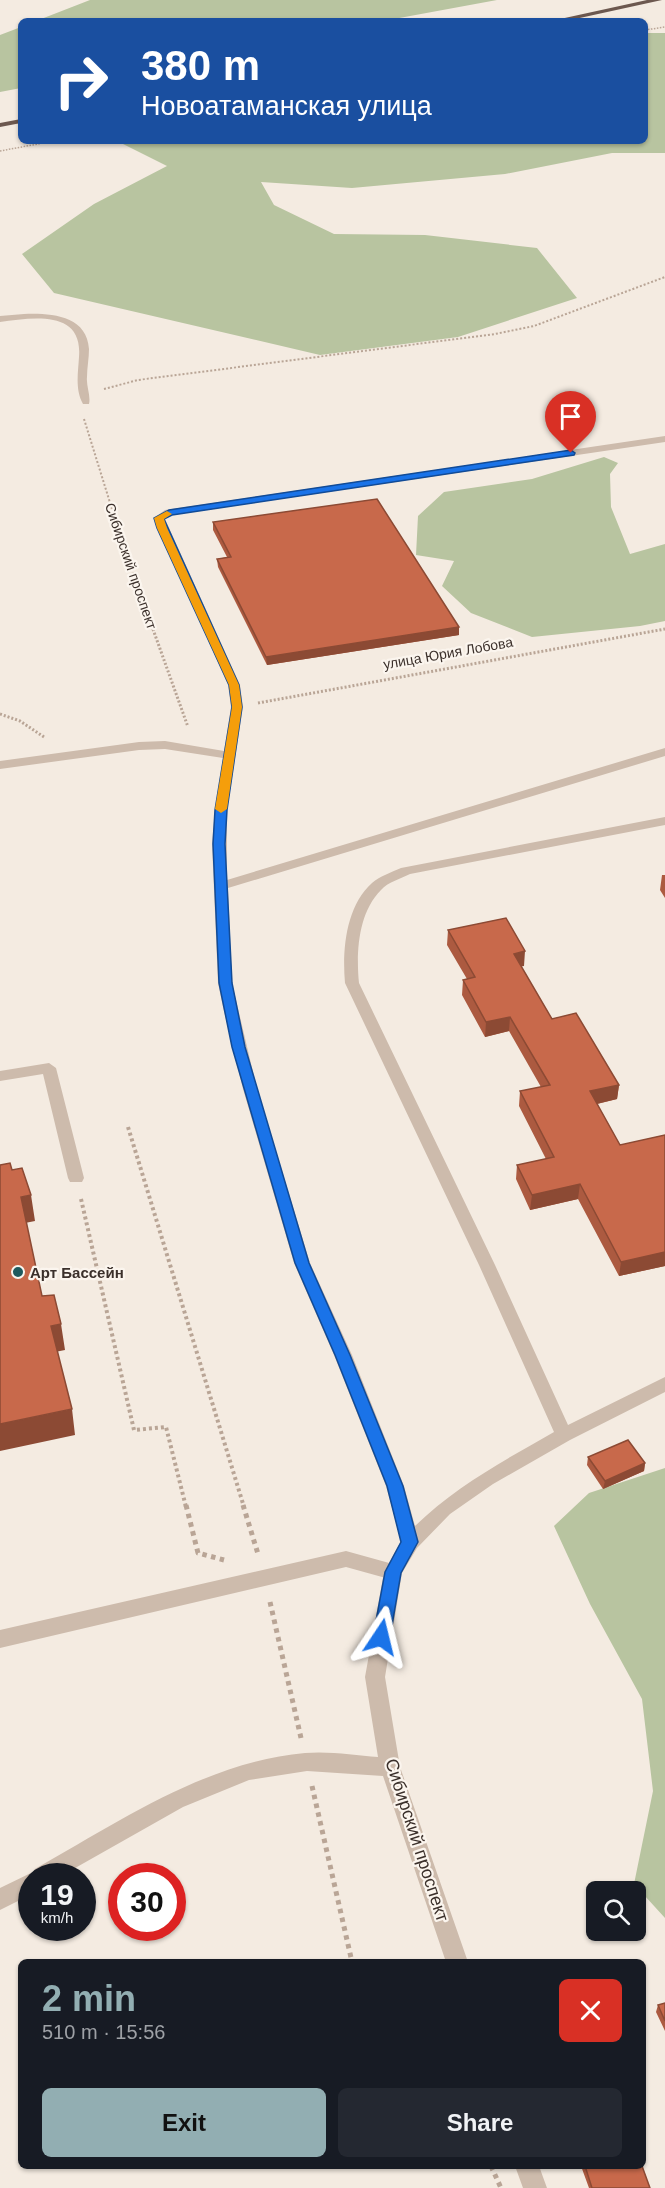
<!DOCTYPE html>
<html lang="en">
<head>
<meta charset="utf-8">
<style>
  :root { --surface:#171b24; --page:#242831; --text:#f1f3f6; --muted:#9ea1a6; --accent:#92aeb2 }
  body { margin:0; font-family:Arial,sans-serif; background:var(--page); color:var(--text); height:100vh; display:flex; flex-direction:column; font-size:22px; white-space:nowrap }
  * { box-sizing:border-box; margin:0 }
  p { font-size:20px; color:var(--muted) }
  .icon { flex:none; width:33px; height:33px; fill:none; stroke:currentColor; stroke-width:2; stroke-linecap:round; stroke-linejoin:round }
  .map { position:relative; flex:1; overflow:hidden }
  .side { position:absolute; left:18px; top:1959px; width:628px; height:210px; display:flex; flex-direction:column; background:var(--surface); border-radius:9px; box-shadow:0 2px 4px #0004 }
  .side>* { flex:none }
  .hud { position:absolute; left:18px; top:18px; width:630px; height:126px; border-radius:9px; box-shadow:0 2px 4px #0004; background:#1a4fa0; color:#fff; overflow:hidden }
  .fabs { position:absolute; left:586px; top:1881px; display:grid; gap:12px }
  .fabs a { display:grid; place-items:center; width:60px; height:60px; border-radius:9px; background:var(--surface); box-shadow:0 2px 4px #0004; font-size:30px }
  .speed { position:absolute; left:18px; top:1863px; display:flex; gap:12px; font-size:30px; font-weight:700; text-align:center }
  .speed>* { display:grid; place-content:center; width:78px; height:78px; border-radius:50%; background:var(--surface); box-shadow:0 2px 4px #0004; line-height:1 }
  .speed small { font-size:15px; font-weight:400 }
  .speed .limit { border:9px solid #d22; background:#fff; color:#111 }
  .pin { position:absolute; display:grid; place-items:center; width:51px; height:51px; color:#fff; margin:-62px -26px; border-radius:50% 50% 50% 0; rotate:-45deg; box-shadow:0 0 6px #0007 }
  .pin .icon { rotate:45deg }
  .me { position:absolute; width:66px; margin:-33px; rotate:10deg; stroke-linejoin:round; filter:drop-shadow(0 0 4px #0008) }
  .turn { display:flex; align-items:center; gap:21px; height:126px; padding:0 24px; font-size:27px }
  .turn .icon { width:78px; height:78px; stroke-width:2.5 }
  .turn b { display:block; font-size:42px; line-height:51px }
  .round { display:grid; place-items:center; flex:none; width:63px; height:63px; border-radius:9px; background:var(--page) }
  .headline { display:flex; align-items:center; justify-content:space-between; height:102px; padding:0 24px }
  h1 { font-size:36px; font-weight:600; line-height:45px; color:var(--accent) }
  .action { display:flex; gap:12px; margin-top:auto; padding:12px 24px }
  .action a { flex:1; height:69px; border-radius:9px; background:var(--accent); color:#111; font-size:24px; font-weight:600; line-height:69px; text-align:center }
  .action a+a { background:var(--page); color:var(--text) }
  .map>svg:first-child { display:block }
</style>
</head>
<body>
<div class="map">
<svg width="665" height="2188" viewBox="0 0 665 2188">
  <rect width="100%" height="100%" fill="#f4ebe1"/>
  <path fill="#b8c4a0" d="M90,0H497L383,21H36Z
    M21,27V88L0,92V35Z
    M645,33H665V153H612L505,174L352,188L261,182L274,205L334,234L425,235L537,248L577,298L458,337L320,355L54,293L22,254L94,204L167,166L117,141H645Z
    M604,457L618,463L610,474L611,507L630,554L665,544V621L640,626L532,637L471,613L442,586L454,561L416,555L418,516L444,492L532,479Z
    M665,1468V1918L634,1884L653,1791L642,1699L590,1604L554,1526L589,1493Z"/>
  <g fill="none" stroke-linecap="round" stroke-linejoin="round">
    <path stroke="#b9a596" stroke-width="1.5" stroke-dasharray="1.5 1.5" stroke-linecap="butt" d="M645,30L665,27
      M0,151L54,141"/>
    <path stroke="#b9a596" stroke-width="2" stroke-dasharray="2 2" stroke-linecap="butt" d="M104,389L138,380L495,334L534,326L665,277
      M84,419L130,567"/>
    <path stroke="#b9a596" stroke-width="3" stroke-dasharray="2 2" stroke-linecap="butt" d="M130,565L188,727
      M258,703L665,629
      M0,714L20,721L44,737"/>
    <path stroke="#b9a596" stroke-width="4" stroke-dasharray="3 3" stroke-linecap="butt" d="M128,1127L244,1507
      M81,1199L134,1430L166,1427L186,1507"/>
    <path stroke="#b9a596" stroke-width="5" stroke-dasharray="4.5 4.5" stroke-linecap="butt" d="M186,1505L198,1553L224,1560
      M243,1505L258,1554
      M270,1602L301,1738
      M312,1786L352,1962
      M491,2166L501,2188"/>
    <path fill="#cdbbac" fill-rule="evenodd" d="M49,1063L56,1068L84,1178L82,1182H70L68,1178L43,1074L0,1081V1071Z
      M346,1551L400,1566L402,1572L400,1578L393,1580L346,1567L0,1648V1630Z"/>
    <path fill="#cdbbac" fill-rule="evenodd" d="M24,314C50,313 87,315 89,349C89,358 87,368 87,377C86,386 91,396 89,404H83C75,389 78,374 79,357C83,309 32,318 0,322V316Z
      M665,436V442L172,515L165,519L240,685L243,707L227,810V880L665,748V756L228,888L232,983L257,1089L310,1263L352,1355L404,1486L415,1526C456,1486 505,1460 554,1432L479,1265L345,983C342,950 346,906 372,883C380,876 392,872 401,868L665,817V825L410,874C400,879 388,882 381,890C358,913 356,953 359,983L495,1265L568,1425L665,1377V1392L570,1440L493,1484L450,1514L417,1548L402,1573L385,1677L400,1767L468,1962H446L383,1776L307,1771L249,1780L183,1807L61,1876H32V1894L0,1910V1888L33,1872L35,1869C120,1821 206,1762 305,1753C329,1751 355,1755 378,1757L365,1677L384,1572L401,1541L386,1486L334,1355L294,1263L243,1089L223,1007L218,983L212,844L215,810L223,758L165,749L139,750L0,769V761L139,742L165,741L224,751L231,707L228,685L154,518L165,510Z
      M515,2166H539L547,2188H523Z"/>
    <path fill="#6c584f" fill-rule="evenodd" d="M647,0H662L566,21H551Z
      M21,119V123L0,127V123Z"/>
  </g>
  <path fill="#ac5a40" d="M213,522L459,627V635L267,665L218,567L217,559L227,557L213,530Z
    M662,875H665V898L660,890Z
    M448,930L524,966H521L552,1019L619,1085L617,1099L597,1104L620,1145L665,1135V1266L619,1276L578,1199L530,1210L516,1179L517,1165L546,1159L519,1106L520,1091L541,1087L509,1031L485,1037L462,995L463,980L467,979L447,945Z
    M588,1457L645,1463L644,1471L603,1489L587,1465Z
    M665,2003V2031L656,2012L658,2005Z
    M581,2166H642L650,2188H589Z"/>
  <path fill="#8c4a34" d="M459,627V635L267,665L266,657Z
    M525,951L524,966L512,968L514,954Z
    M510,1017L509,1031L485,1037L486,1022Z
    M619,1085L617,1099L588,1106L590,1091Z
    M580,1184L578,1199L530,1210L532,1195Z
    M31,1195L35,1221L25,1223L21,1197Z
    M665,1252V1266L619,1276L621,1262Z
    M61,1324L65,1350L55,1352L51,1326Z
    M72,1409L75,1435L0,1451V1424Z
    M645,1463L644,1471L603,1489L605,1481Z"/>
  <path fill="#c8694b" stroke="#8c4a34" stroke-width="1.5" d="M377,499L459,627L266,657L217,559L231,557L213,522Z
    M506,918L525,951L514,954L552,1019L576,1013L619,1085L590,1091L620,1145L665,1135V1252L621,1262L580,1184L532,1195L517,1165L554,1157L520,1091L550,1085L510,1017L486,1022L463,980L475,977L448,930Z
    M10,1163L12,1170L22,1168L31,1195L21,1197L42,1296L54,1295L61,1324L51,1326L72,1409L0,1424V1165Z
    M628,1440L645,1463L605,1481L588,1457Z
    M665,2003V2021L658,2005Z
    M585,2166H642L650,2188H592Z"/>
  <path fill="#1a73e8" stroke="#114b97" stroke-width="1.5" d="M571,450L575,453L574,455L172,515L164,519L239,685L242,707L227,810L225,844L232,983L245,1047L309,1263L350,1355L403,1486L418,1542L401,1573L390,1637L388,1643L381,1645L375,1643L373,1637L385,1572L401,1542L387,1486L335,1355L295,1263L232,1047L219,983L213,844L215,810L232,707L229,685L157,528L154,518L169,510Z"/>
  <path fill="#f59e0b" d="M167,511L172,514L164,519L167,528L239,685L242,707L227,809L221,813L215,809L232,707L229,685L157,528L154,518Z"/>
  <circle fill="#1f5a5e" stroke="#fbf5ee" stroke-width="2" cx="18" cy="1272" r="6"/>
  <g text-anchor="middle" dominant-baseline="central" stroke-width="4.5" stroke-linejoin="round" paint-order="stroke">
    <g font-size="14" fill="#3b302b" stroke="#fbf5ee">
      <text transform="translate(131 566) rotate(71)">Сибирский проспект</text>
      <text transform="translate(448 653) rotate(-10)">улица Юрия Лобова</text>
    </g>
    <g font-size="15" font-weight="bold" fill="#3b302b" stroke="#fbf5ee" text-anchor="start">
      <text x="30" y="1272">Арт Бассейн</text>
    </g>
    <g font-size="18" fill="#3b302b" stroke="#fbf5ee">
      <text transform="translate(417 1840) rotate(72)">Сибирский проспект</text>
    </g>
  </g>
</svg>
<div class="fabs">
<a><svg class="icon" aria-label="search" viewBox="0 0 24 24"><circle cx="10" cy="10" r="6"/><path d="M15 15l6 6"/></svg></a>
</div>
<div class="speed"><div>19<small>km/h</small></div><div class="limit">30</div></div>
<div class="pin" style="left:571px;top:453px;background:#d93025"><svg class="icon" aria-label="arrive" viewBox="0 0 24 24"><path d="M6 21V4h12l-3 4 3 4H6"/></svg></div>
<svg class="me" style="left:381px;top:1637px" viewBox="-20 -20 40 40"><path d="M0-17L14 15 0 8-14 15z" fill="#1a73e8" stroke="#fff" stroke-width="4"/></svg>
<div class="hud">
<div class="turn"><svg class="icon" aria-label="right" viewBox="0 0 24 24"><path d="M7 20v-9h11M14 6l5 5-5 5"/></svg><div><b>380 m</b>Новоатаманская улица</div></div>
</div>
<section class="side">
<div class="headline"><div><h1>2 min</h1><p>510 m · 15:56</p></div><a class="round" style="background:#d93025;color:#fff"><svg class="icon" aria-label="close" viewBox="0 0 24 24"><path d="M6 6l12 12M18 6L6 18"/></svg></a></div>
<div class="action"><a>Exit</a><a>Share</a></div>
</section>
</div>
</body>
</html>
